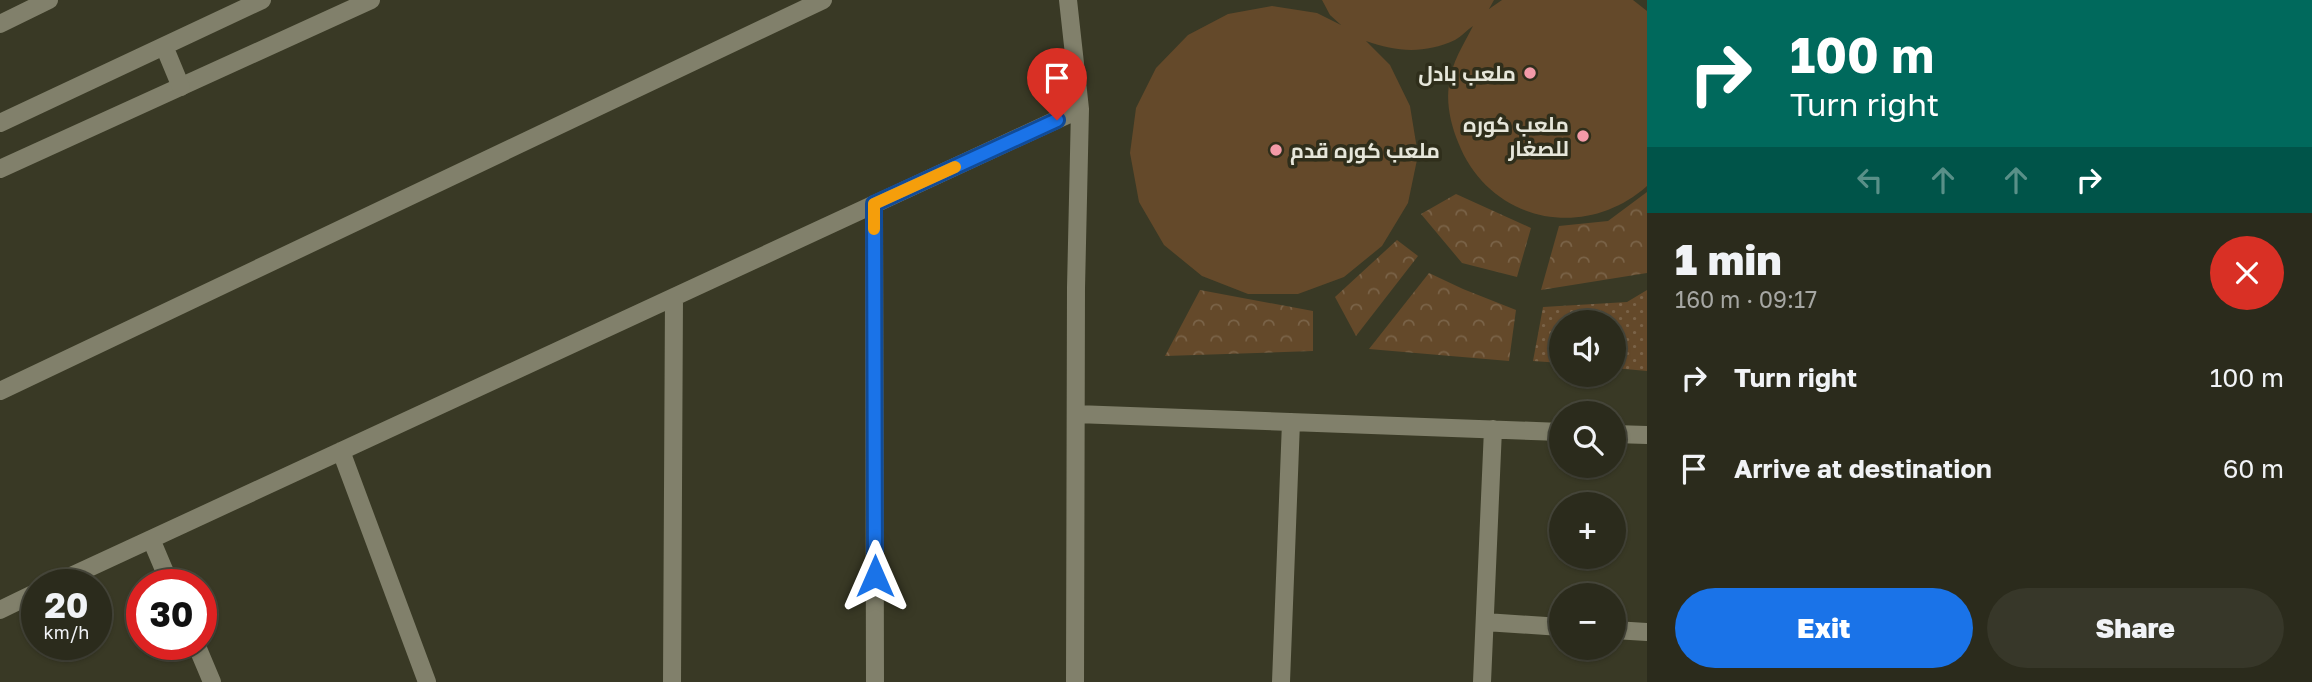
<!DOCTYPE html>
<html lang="en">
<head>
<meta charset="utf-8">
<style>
  :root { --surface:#2b2b1c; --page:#373729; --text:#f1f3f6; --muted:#a6a7a3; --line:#47473b; --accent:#1a73e8 }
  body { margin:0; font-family:"Golos Text",Cairo,sans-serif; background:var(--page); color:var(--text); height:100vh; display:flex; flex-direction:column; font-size:26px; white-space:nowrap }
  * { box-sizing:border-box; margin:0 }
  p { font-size:23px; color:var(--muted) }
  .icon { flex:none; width:38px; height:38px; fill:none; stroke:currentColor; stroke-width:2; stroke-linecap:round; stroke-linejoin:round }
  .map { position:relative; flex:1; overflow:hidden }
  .side { display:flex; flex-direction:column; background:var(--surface); width:665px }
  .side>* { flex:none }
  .banner { background:#00695c; color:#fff; overflow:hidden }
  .fabs { position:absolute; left:1549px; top:310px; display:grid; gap:14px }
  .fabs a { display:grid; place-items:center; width:77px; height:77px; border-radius:50%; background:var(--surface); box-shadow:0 2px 5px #0004,0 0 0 2px var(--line); font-size:35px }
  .speed { position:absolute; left:21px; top:569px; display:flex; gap:14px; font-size:35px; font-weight:700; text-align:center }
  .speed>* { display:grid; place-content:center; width:91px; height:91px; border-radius:50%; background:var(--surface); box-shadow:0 2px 5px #0004,0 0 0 2px var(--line); line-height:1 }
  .speed small { font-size:18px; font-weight:400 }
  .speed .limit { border:10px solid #d22; background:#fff; color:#111 }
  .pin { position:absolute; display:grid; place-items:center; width:60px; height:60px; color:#fff; margin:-72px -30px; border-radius:50% 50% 50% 0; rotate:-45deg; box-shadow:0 0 7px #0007 }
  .pin .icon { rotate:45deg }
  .me { position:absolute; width:77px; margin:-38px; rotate:0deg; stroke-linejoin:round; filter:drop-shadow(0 0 5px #0008) }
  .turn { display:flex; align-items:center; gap:24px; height:147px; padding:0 28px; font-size:32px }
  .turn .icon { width:91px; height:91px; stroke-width:2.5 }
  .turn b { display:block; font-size:49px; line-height:60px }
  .lanes { display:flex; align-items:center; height:66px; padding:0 28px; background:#0003; justify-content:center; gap:35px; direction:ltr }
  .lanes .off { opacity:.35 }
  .round { display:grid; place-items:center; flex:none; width:74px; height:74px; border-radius:37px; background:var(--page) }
  .overview { display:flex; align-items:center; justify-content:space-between; height:119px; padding:0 28px }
  h1 { font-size:42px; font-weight:800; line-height:52px }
  .button { display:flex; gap:14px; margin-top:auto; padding:14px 28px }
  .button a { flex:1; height:80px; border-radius:42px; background:var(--accent); color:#fff; font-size:28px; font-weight:800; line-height:80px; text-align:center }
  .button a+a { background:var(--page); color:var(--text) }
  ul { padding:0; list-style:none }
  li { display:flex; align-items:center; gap:21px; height:91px; padding:0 28px }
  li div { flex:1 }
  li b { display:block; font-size:26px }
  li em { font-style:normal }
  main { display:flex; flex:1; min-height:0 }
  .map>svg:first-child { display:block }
</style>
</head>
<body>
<main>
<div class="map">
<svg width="1647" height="682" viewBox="0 0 1647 682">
  <defs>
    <pattern id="grass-dots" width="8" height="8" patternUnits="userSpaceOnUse" patternTransform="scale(1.75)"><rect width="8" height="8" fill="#64492a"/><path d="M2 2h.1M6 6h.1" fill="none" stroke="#7a6348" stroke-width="1.8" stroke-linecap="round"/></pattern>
    <pattern id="park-crowns" width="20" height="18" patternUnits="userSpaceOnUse" patternTransform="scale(1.75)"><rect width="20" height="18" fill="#64492a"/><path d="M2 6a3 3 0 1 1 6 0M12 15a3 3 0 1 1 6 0" fill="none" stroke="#7a6348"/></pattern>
  </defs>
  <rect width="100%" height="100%" fill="#393925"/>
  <path fill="url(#grass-dots)" d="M1647,290V371L1614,368V322H1561V363L1533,361L1543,307L1627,302Z"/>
  <path fill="url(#park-crowns)" d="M1647,192V273L1541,290L1559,226L1608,221Z
    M1456,194L1531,228L1517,277L1462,263L1421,214Z
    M1397,240L1418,256L1356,336L1335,297Z
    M1429,273L1463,289L1516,310L1509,361L1369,349Z
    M1200,290L1313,311V351L1165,356Z"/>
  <path fill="#64492a" d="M1322,0H1494L1489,9L1502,0H1633L1647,11V186C1584,242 1489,222 1458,142C1451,125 1446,104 1449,85C1452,61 1463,46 1473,26C1467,30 1462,36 1455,40C1424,54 1397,52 1366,41L1390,65L1410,106L1418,155L1408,203L1382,246L1344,277L1298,294H1248L1202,276L1164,245L1139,202L1130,153L1136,108L1156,68L1188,35L1228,14L1272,6L1317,13L1341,25L1330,15Z"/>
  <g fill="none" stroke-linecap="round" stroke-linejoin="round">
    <path stroke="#81806b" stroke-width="18" d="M1068,0L1080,109L1076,288L1075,682
      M0,169L371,0
      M874,204L875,682
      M0,391L823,0
      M1076,414L1561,432
      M1614,434L1647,435
      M341,451L427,682
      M151,539L170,584
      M54,584L1080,109
      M0,610L37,592
      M1485,622L1561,627
      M1614,630L1647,632
      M196,644L212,682
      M672,682L674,297
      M1281,682L1291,422
      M1482,682L1493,429"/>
    <path stroke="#81806b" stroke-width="18" d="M0,24L49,0
      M164,46L181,87
      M0,123L262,0"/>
  </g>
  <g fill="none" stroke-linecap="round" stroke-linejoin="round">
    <g stroke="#114b97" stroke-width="18">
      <path id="route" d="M875,576L874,204L1057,120"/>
    </g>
    <use href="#route" stroke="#1a73e8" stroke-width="12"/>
    <path stroke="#f59e0b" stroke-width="12" d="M874,229V204L955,167"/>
  </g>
  <g fill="#f39aa8" stroke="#2f2e1b" stroke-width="2.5">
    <circle cx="1530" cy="73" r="7"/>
    <circle cx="1583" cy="136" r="7"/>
    <circle cx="1276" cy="150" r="7"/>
  </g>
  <g text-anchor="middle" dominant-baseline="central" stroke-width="7" stroke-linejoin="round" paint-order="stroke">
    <g font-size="21" font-weight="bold" fill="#e6e6da" stroke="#2f2e1b" text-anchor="end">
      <text x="1516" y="73">ملعب بادل</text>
      <text x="1569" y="124">ملعب كوره<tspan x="1569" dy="24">للصغار</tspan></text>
      <text x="1290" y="150" text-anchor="start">ملعب كوره قدم</text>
    </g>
  </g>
</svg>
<div class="fabs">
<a><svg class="icon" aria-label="sound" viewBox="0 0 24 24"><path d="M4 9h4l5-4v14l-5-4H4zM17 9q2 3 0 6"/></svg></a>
<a><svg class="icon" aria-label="search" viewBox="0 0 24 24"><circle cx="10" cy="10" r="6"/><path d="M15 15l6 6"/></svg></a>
<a>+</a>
<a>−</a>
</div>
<div class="speed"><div>20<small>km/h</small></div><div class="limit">30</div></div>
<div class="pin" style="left:1057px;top:120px;background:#d93025"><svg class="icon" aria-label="arrive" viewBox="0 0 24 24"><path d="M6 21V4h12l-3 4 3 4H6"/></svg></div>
<svg class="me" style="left:875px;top:576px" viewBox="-20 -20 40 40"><path d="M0-17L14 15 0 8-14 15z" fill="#1a73e8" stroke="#fff" stroke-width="4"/></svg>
</div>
<section class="side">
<div class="banner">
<div class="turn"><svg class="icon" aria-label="right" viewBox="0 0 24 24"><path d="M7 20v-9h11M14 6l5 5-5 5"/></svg><div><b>100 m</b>Turn right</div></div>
<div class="lanes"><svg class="icon off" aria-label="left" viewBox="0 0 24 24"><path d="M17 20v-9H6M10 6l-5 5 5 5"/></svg><svg class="icon off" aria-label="ahead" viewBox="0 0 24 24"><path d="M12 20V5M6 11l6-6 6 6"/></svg><svg class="icon off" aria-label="ahead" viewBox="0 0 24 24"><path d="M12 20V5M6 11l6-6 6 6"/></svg><svg class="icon" aria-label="right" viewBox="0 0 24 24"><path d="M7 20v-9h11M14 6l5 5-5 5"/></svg></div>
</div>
<div class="overview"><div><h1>1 min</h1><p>160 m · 09:17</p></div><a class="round" style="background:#d93025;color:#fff"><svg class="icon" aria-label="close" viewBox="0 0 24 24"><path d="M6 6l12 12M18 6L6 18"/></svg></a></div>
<ul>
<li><svg class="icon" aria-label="right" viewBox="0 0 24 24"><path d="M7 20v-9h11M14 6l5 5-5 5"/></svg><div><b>Turn right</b></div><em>100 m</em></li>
<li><svg class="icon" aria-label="arrive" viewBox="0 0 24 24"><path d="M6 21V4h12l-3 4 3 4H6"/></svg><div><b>Arrive at destination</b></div><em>60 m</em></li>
</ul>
<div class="button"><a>Exit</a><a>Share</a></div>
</section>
</main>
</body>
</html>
